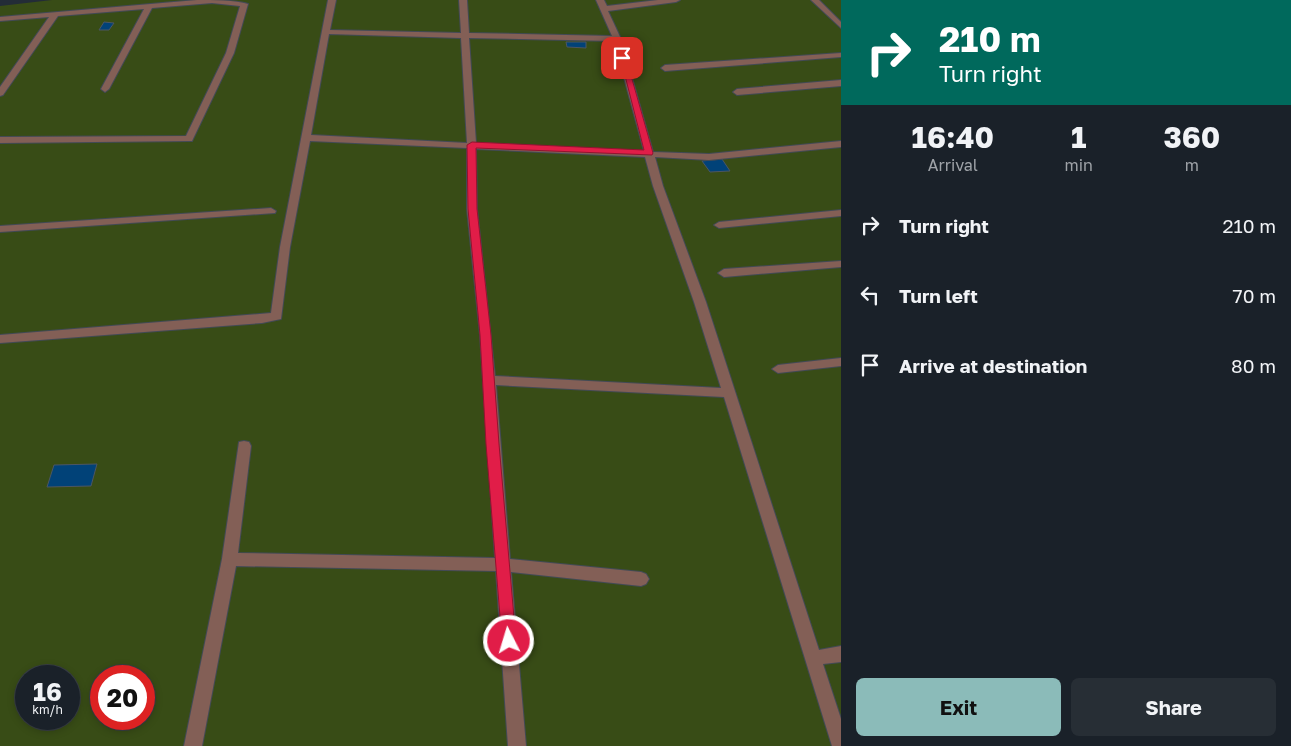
<!DOCTYPE html>
<html lang="en">
<head>
<meta charset="utf-8">
<style>
  :root { --surface:#1a2129; --page:#272e35; --text:#f1f3f6; --muted:#9fa3a8; --line:#383e46; --accent:#8bbbb9 }
  body { margin:0; font-family:"Golos Text",sans-serif; background:var(--page); color:var(--text); height:100vh; display:flex; flex-direction:column; font-size:19px; white-space:nowrap }
  * { box-sizing:border-box; margin:0 }
  p { font-size:16px; color:var(--muted) }
  .icon { flex:none; width:28px; height:28px; fill:none; stroke:currentColor; stroke-width:2; stroke-linecap:round; stroke-linejoin:round }
  .map { position:relative; flex:1; overflow:hidden }
  .details { display:flex; flex-direction:column; background:var(--surface); width:450px }
  .details>* { flex:none }
  .hud { background:#00695c; color:#fff; overflow:hidden }
  .speed { position:absolute; left:15px; top:665px; display:flex; gap:10px; font-size:25px; font-weight:700; text-align:center }
  .speed>* { display:grid; place-content:center; width:65px; height:65px; border-radius:50%; background:var(--surface); box-shadow:0 2px 8px #0003,0 0 0 1px var(--line); line-height:1 }
  .speed small { font-size:12px; font-weight:400 }
  .speed .limit { border:8px solid #d22; background:#fff; color:#111 }
  .pin { position:absolute; display:grid; place-items:center; width:42px; height:42px; color:#fff; margin:-21px; border-radius:10px; box-shadow:0 2px 8px #0006 }
  .me { position:absolute; width:55px; margin:-28px; rotate:355deg; stroke-linejoin:round; filter:drop-shadow(0 0 4px #0008) }
  .turn { display:flex; align-items:center; gap:18px; height:105px; padding:0 15px; font-size:22px }
  .turn .icon { width:65px; height:65px; stroke-width:2.5 }
  .turn b { display:block; font-size:35px; line-height:42px }
  .eta { display:flex; justify-content:space-evenly; align-items:center; height:85px; text-align:center }
  .eta b { font-size:30px; font-weight:700; line-height:35px }
  .cta { display:flex; gap:10px; margin-top:auto; padding:10px 15px }
  .cta a { flex:1; height:58px; border-radius:8px; background:var(--accent); color:#111; font-size:20px; font-weight:700; line-height:58px; text-align:center }
  .cta a+a { background:var(--page); color:var(--text) }
  ul { padding:0; list-style:none }
  li { display:flex; align-items:center; gap:15px; height:70px; padding:0 15px }
  li div { flex:1 }
  li b { display:block; font-size:19px }
  li em { font-style:normal }
  main { display:flex; flex:1; min-height:0 }
  .map>svg:first-child { display:block }
</style>
</head>
<body>
<main>
<div class="map">
<svg width="841" height="746" viewBox="0 0 841 746">
  <rect width="100%" height="100%" fill="#232c37"/>
  <path fill="#384c16" fill-rule="evenodd" d="M52,0H841V746H0V6ZM26,676H69V719H26ZM101,676H144V719H101Z"/>
  <path fill="#014278" stroke="#4c5662" d="M104,22L114,23L109,30H99Z
    M566,42H586V48L567,47Z
    M722,159L730,171L710,172L702,161Z
    M97,464L91,486L47,487L54,465Z"/>
  <g fill="none" stroke-linecap="round" stroke-linejoin="round">
    <g stroke="#424a55" stroke-width="2">
      <path id="minor" d="M197,0C212,0 236,0 248,4L234,53L192,141L0,143V137L186,136L226,53L240,6L212,3L152,8L109,89L105,92L101,89L144,9L58,16L3,95L0,96V87L49,17L0,21V17Z
        M328,0H336L330,30L461,33L459,0H467L469,33L612,36L596,0H604L607,6L658,0H680L676,2L608,11L621,39L653,152L709,154L841,141V147L709,160L655,157L663,186L706,302L819,650L841,646V662L823,664L841,719V746H832L724,397L496,385L510,559L641,572L646,574L649,579L646,584L641,586L511,572L526,746H508L496,571L236,566L202,746H184L222,559L239,442L244,441L249,442L251,446L238,553L495,558L480,335L467,209V148L310,141L290,247L281,319L262,323L0,343V335L271,313L280,247ZM329,34L461,38L467,143L311,135ZM469,38L614,41L644,151L476,143ZM476,149L645,157L653,186L694,302L721,388L495,376L477,209Z
        M811,0H819L841,22V28Z
        M841,53V57L665,71L661,68L665,65Z
        M841,80V86L737,95L733,92L737,89Z
        M271,208L276,211L275,213L0,232V226Z
        M841,210V216L719,228L714,225L719,222Z
        M841,261V267L724,277L718,273L724,269Z
        M841,358V366L778,373L772,369L778,365Z"/>
    </g>
    <use href="#minor" fill="#835f56" fill-rule="evenodd"/>
  </g>
  <path fill="#e11d48" stroke="#92132f" d="M620,56L626,58L653,153L652,155L476,148L477,209L491,335L499,444L516,641L514,646L509,648L504,646L502,641L486,444L480,335L468,209L467,145L472,142L644,150Z"/>
</svg>
<div class="speed"><div>16<small>km/h</small></div><div class="limit">20</div></div>
<div class="pin" style="left:622px;top:58px;background:#d93025"><svg class="icon" aria-label="arrive" viewBox="0 0 24 24"><path d="M6 21V4h12l-3 4 3 4H6"/></svg></div>
<svg class="me" style="left:509px;top:641px" viewBox="-20 -20 40 40"><circle r="17" fill="#e11d48" stroke="#fff" stroke-width="3"/><path d="M0-11L8 9 0 5-8 9z" fill="#fff"/></svg>
</div>
<section class="details">
<div class="hud">
<div class="turn"><svg class="icon" aria-label="right" viewBox="0 0 24 24"><path d="M7 20v-9h11M14 6l5 5-5 5"/></svg><div><b>210 m</b>Turn right</div></div>
</div>
<div class="eta">
<div><b>16:40</b><p>Arrival</p></div>
<div><b>1</b><p>min</p></div>
<div><b>360</b><p>m</p></div>
</div>
<ul>
<li><svg class="icon" aria-label="right" viewBox="0 0 24 24"><path d="M7 20v-9h11M14 6l5 5-5 5"/></svg><div><b>Turn right</b></div><em>210 m</em></li>
<li><svg class="icon" aria-label="left" viewBox="0 0 24 24"><path d="M17 20v-9H6M10 6l-5 5 5 5"/></svg><div><b>Turn left</b></div><em>70 m</em></li>
<li><svg class="icon" aria-label="arrive" viewBox="0 0 24 24"><path d="M6 21V4h12l-3 4 3 4H6"/></svg><div><b>Arrive at destination</b></div><em>80 m</em></li>
</ul>
<div class="cta"><a>Exit</a><a>Share</a></div>
</section>
</main>
</body>
</html>
